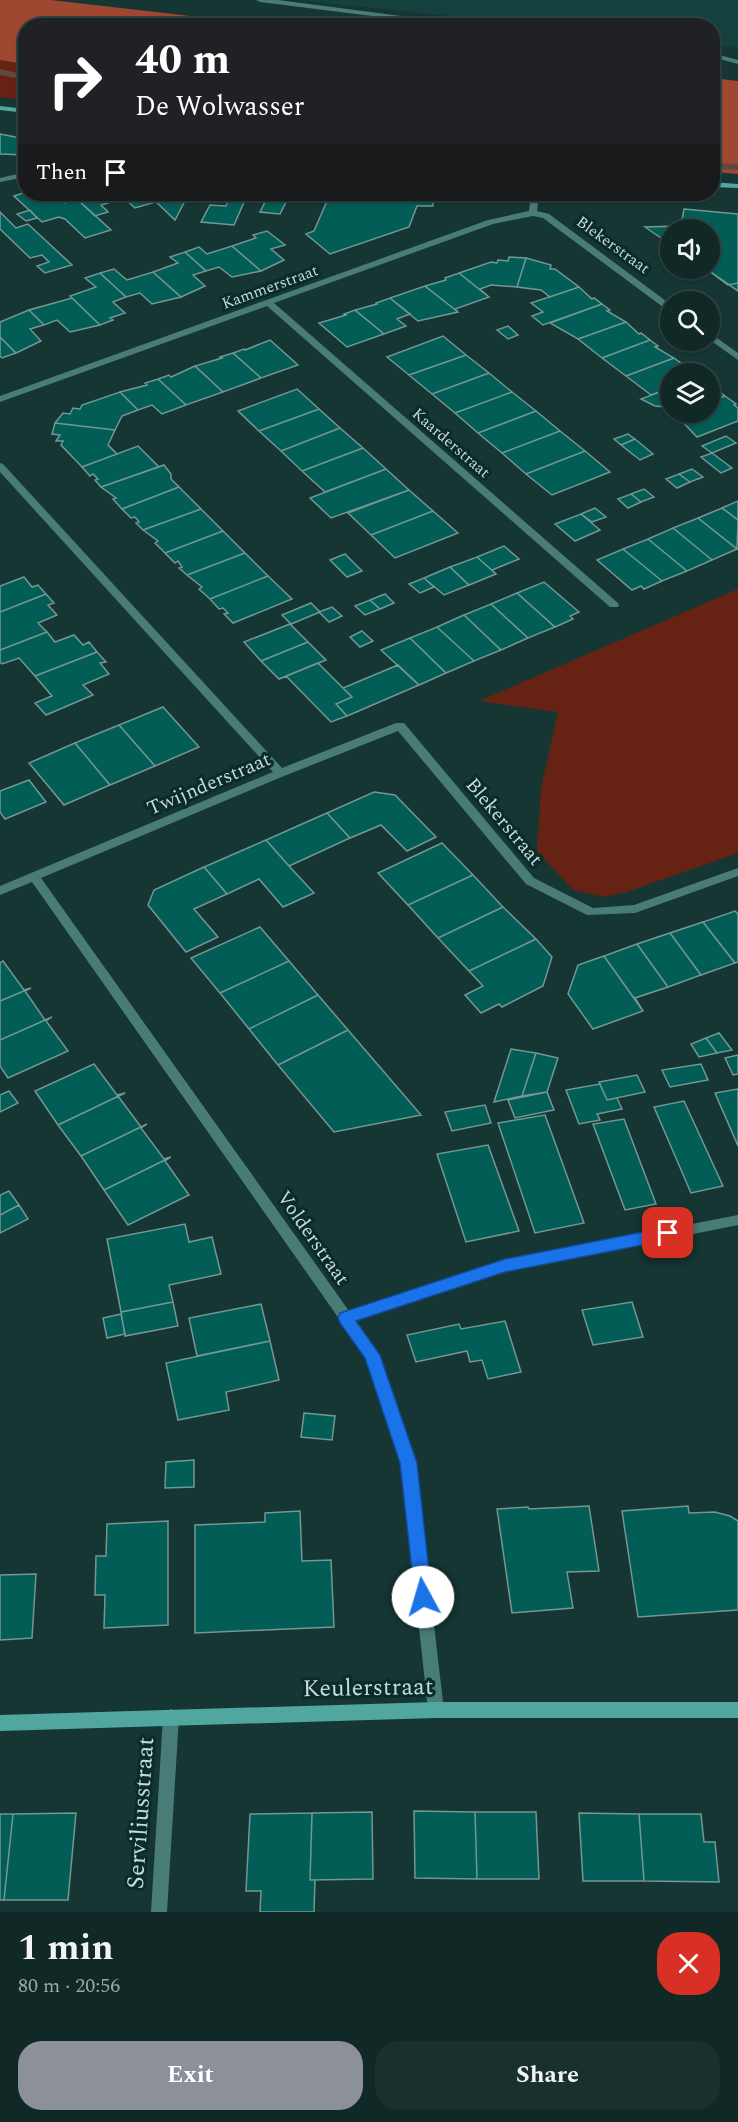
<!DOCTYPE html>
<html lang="en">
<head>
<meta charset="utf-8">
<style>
  :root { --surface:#102826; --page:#19302e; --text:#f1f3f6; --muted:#9ca6a7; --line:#304443; --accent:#8c9099 }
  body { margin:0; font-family:Spectral,serif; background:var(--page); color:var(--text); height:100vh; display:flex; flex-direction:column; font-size:22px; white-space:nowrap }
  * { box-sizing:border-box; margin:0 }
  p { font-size:20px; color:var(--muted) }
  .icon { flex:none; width:33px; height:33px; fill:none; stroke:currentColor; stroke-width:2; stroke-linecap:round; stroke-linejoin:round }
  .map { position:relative; height:1912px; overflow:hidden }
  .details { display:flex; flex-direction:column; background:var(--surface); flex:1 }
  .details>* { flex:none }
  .guide { position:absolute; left:18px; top:18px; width:702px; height:183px; border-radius:24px; box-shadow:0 2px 4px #0004,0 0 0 2px var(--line); background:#202124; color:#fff; overflow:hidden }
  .tools { position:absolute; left:660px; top:219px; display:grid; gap:12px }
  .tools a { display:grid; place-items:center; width:60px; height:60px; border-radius:50%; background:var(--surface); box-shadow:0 2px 4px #0004,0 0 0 2px var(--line); font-size:30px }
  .pin { position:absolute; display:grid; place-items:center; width:51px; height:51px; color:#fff; margin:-26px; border-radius:12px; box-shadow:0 3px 9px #0006 }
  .me { position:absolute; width:66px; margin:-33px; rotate:354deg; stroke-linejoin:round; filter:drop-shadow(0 0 4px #0008) }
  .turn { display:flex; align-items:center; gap:21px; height:126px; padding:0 18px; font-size:27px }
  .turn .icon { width:78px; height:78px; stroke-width:2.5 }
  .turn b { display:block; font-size:42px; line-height:51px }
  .then { display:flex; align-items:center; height:57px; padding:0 18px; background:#0003; gap:12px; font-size:22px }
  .round { display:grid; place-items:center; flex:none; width:63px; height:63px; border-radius:24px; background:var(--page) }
  .headline { display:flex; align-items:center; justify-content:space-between; height:102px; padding:0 18px }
  h1 { font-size:36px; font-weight:700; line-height:45px }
  .primary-button { display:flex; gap:12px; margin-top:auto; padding:12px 18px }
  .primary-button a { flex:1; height:69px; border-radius:24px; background:var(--accent); color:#fff; font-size:24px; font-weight:700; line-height:69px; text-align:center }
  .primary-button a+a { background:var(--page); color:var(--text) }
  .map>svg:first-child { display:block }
</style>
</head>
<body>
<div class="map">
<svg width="738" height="1912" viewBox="0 0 738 1912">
  <rect width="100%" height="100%" fill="#153633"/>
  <path fill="#14413d" d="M296,0H738V48L713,45L712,26L536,25Z"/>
  <path fill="#662313" d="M0,60L25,64V100L0,97Z
    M738,589V853L627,892L604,897L573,890L537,851L541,788L558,712L479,701Z"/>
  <path fill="#9f4731" d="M0,0H51L268,25L26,26L25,64L0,60Z
    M712,78L738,81V174L713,172Z"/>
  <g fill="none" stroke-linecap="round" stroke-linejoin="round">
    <path fill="#614741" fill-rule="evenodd" d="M0,69L26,75V80L0,75Z
      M712,163L738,164V170L712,169Z"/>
  </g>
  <path fill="#035d57" stroke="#749793" stroke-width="1.5" d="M0,134L26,139V155L0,154Z
    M26,192L55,194L65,203L77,199L111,230L85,238L65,219L59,217L42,222L14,196Z
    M87,194H147L156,202L135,208L124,198L101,205L108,212L95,216L77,199L89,195Z
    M238,194H290L280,214L260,212L265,202L245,200L234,225L201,222L210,205L226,206L230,198L235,199Z
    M330,194H433V206H417L409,227L330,254L306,234L314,231Z
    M160,195L187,197L175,220L151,197Z
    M684,209L738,214V283L728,285L705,268H710V230H670V244L645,227L681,226Z
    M684,209L738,214V291L705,268H710V230H670V244L645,227L681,226Z
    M30,210L37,218L26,221L17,214Z
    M0,212L16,228L28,224L72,265L45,273L37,266L49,262L42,255L30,258L0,229Z
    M267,231L285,245L271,249L284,260L261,271L232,246L256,238L253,235Z
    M232,246L261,271L232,277L219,267L206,271L185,252L199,247L207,254Z
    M185,252L206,271L193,275L205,286L181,297L153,272L178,263L170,257Z
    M509,257L526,258L517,287L491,285L480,289L489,297L459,273L491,262L497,263L498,260L508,261Z
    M526,258L551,265L550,269H555L579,287L550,297L541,290L517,287Z
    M114,269L127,280L153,272L181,297L152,304L140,293L126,297L100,273Z
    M100,273L126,297L113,302L125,313L110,318L113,320L100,325L70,296L96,287L85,278Z
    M459,273L489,297L455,309L458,312L425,286L446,280L445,278Z
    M425,286L458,312L418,321L390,298Z
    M579,287L592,299L594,298L602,304L543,325L532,316L543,312L531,303Z
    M72,298L100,325L70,332L57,320L44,325L29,310Z
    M390,298L410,314L397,319L406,326L384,334L355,310L377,304L376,303Z
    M602,304L610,310L607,311L626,322L578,339L550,323Z
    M29,310L44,325L30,329L41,341L16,353L0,337V322Z
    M355,310L384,334L347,347L319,323L346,315L344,314Z
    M626,322L639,334L641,333L650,340L602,358L578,339Z
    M508,326L518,335L508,339L497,330Z
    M443,336L466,355L409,375L387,357Z
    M0,337L16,353L2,358L0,356Z
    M270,340L298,365L261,378L233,353L244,349L245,350Z
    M650,340L658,346L655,347L674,358L626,376L602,358Z
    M233,353L261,378L223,392L195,366L222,358L220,357Z
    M466,355L489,373L432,394L409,375Z
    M674,358L685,366L683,367L688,371L691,370L695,374H670V388L651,395L626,376Z
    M195,366L223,392L186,405L158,379L169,375L171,377Z
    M489,373L512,392L455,413L432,394Z
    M158,379L186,405L162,414L152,405L138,410L120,392L147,385L145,383Z
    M710,387H713L725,396L710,402Z
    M670,388V411L666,407L655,406L641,399Z
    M297,389L319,409L259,431L238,411Z
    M120,392L138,410L122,416L115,430L55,423L63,413L70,414L73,408L80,409L82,405Z
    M512,392L536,411L478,433L455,413Z
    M725,396L736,404L734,405L738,408V421L697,437L676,415L683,412H710V402Z
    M319,409L340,428L281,451L259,431Z
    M536,411L560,431L502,453L478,433Z
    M55,423L115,430L108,445L117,454L82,467L61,445L63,441H56L60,435L52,434Z
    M340,428L363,448L302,471L281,451Z
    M560,431L585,451L526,474L502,453Z
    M628,434L635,439L621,445L614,439Z
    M726,436L736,443L712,453L702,446Z
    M635,439L653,454L640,460L621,445Z
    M138,446L159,467L101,487L95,480L98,479L93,474L90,476L82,467Z
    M363,448L386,469L325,492L302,471Z
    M585,451L610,472L552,495L526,474Z
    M712,453L732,468L721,473L701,457Z
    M164,465L171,474V479L179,487L122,509L113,499L116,498L101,487Z
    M386,469L409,490L331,518L310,498Z
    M692,469L703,477L690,482L679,474Z
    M679,474L690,482L677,488L666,479Z
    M179,487L201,509L143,530L136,523L139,522L135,517L131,518L122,509Z
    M644,489L654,497L641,502L631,494Z
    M409,490L433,511L371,535L348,513Z
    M631,494L641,502L628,508L618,499Z
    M738,501V520L722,508Z
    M595,508L606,517L592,522L581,514Z
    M722,508L738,520L737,549L698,518Z
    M201,509L223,531L165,553L155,543L158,541L143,530Z
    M433,511L458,533L395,558L371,535Z
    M581,514L600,530L575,541L555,524Z
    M698,518L737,549L712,560L673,528Z
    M673,528L712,560L687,571L648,539Z
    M223,531L245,553L187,575L179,568L182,567L178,561L175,563L165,553Z
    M648,539L687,571L662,581L623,549Z
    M504,546L519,559L492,570L496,574L477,557Z
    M623,549L662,581L644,589L641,586L632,590L597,560Z
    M245,553L268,576L210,599L199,589L202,587L187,575Z
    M345,554L362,571L347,577L330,560Z
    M477,557L496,574L469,585L450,567Z
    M450,567L469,585L444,595L424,578Z
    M268,576L292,599L233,623L224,614L228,613L223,608L219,609L210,599Z
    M24,577L32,587L38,585L46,594L0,612V586Z
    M424,578L434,587L420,593L409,584Z
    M544,582L579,612L570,616L573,619L555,627L517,593Z
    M517,593L555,627L528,638L491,604Z
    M46,594L54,603L48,605L57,615L38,623L47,632L0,650V612Z
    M385,594L394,603L380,609L370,600Z
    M370,600L380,609L365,615L355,606Z
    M311,603L320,612L291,624L282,615Z
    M491,604L528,638L501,650L464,615Z
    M332,607L342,616L329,622L319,612Z
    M464,615L501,650L474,661L437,627Z
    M290,624L308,642L261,661L244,642Z
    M437,627L474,661L446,673L410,638Z
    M362,631L373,641L360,647L350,637Z
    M47,632L55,642L74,635L83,645L89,642L97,652L35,676L19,658L2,664L0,662V650Z
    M410,638L446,673L419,685L381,650Z
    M308,642L326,660L279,679L261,661Z
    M97,652L106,662L100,663L109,674L83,685L93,695L46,715L35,703L52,696L35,676Z
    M318,663L352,697L336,704L347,716L331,722L286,676Z
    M398,665L419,685L347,716L336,704L352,697L343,688Z
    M163,707L199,747L155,766L119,725Z
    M119,725L155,766L110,785L75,743Z
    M75,743L110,785L64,805L29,763Z
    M29,780L46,802L5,819L0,812V791Z
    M374,792L395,795L436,837L407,851L381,825L350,838L327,813Z
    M327,813L350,838L289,866L266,840Z
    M266,840L289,866L314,893L283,907L259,879L227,894L204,867Z
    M442,843L473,875L408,905L378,873Z
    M204,867L227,894L194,909L218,937L186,952L148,905L154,890Z
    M473,875L503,907L438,938L408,905Z
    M503,907L536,939L469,971L438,938Z
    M735,911L738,914V962L735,963L703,922Z
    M703,922L735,963L701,975L670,933Z
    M260,927L289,961L220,993L191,958Z
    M670,933L701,975L668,987L637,944Z
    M536,939L552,957L543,986L502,1007L499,1004L481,1013L465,995L483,986L469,971Z
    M637,944L668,987L635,998L643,1011L604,956Z
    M604,956L643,1011L593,1029L568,994L578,965Z
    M3,961L24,990L31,988L0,1001V963Z
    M289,961L318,995L249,1029L220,993Z
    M31,988L25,991L45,1020L52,1017L0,1040V1001Z
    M318,995L348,1030L278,1065L249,1029Z
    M52,1017L46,1021L68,1051L8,1078L0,1066V1040Z
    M348,1030L421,1115L334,1132L278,1065Z
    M719,1033L732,1050L717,1053L706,1038Z
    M706,1038L717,1053L699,1057L691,1044Z
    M511,1049L536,1053L522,1096L494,1102Z
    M536,1053L558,1058L547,1092L522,1096Z
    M738,1055V1074L733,1075L725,1058Z
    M94,1064L117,1095L125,1093L58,1125L35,1091Z
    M701,1064L708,1080L670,1087L662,1070Z
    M637,1075L645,1092L607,1100L599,1082Z
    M600,1084L607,1100L617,1098L622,1109L597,1114L600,1120L579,1124L566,1090Z
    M738,1089V1146L715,1093Z
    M9,1091L18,1103L0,1112V1095Z
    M547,1092L554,1110L515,1118L508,1100Z
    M125,1093L118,1096L141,1127L147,1124L81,1156L58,1125Z
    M684,1101L723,1186L691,1193L654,1107Z
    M485,1105L491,1123L452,1131L445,1112Z
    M545,1115L584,1223L535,1233L498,1123Z
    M624,1119L656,1204L625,1210L593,1124Z
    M147,1124L141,1128L164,1159L171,1157L104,1190L81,1156Z
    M488,1145L519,1231L466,1242L437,1154Z
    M171,1157L165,1161L189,1195L128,1225L104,1190Z
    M9,1191L19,1205L0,1215V1195Z
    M19,1205L28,1219L0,1233V1215Z
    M185,1224L189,1242L212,1237L221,1274L169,1285L173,1302L121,1312L107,1239Z
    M173,1302L178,1326L125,1336L121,1312Z
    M632,1302L643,1337L593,1345L582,1310Z
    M261,1304L270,1341L197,1356L189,1318Z
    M121,1314L125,1334L107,1338L103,1318Z
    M505,1321L521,1372L488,1379L482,1360L470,1362L467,1351L416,1362L407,1335L459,1324L461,1329Z
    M270,1341L279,1380L226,1392L229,1410L178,1420L166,1363Z
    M304,1413L335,1416L332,1440L301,1437Z
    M194,1460V1487L165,1488L166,1462Z
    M589,1506L599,1571L567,1572L573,1608L512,1613L497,1509L528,1507L529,1509Z
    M688,1506L689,1513L715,1512L730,1516L738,1521V1610L638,1617L622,1511Z
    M300,1511L302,1561L331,1560L334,1627L195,1633V1525L265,1522V1513Z
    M168,1521V1625L104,1628L105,1595H95L96,1556H106L107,1524Z
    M36,1574L32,1638L0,1640V1575Z
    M414,1811L475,1812L477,1879L415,1878Z
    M372,1812L373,1879L310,1880L312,1813Z
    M475,1812H536L539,1879H477Z
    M76,1813L68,1900H4L13,1814Z
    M312,1813L310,1880H315L314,1912H260L261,1891H246L250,1814Z
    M579,1813L639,1814L644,1881H583Z
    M0,1814H13L4,1900H0Z
    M639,1814H701L704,1842H715L719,1882L644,1881Z"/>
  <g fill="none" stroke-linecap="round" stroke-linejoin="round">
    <path fill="#497c77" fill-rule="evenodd" d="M256,0H278L478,26H452L260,2Z
      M712,53L738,60V64L712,57Z
      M26,172V177L0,182V178Z
      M531,194H539L537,211L549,214L670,304V311L667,310L543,218L533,216L493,224L274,303L618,603L619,605L618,607H610L267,306L0,402V396L488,220L529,211Z
      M710,333L738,353V360L710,340Z
      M0,463L3,464L282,768L396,723H404L534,878L593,908L634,905L738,868V876L635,913L587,915L526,884L398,731L284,776L41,878L349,1311L505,1260L738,1215V1225L505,1272L355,1320L379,1355L415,1463L444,1710L442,1715L436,1718L430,1715L428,1710L401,1463L366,1357L32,882L0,895V886L273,772L0,472Z
      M171,1709L177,1712L179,1717L167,1912H151L163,1717L165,1712Z"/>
    <path fill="#51a79f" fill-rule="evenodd" d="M0,106L26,109V113L0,110Z
      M712,182L738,184V188L712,187Z
      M436,1702H738V1718H436L0,1731V1715Z"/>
  </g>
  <path fill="#1a73e8" stroke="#114b97" stroke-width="1.5" d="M668,1227L673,1229L676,1233L673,1238L668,1240L505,1272L356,1321L380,1355L417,1463L432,1597L429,1603L423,1605L417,1603L415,1597L400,1463L365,1358L340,1323L338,1318L340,1313L505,1259Z"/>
  <g text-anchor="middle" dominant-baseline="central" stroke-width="6" stroke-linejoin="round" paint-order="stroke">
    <g font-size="16" fill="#c7dad7" stroke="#092c29">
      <text transform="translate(613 245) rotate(36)">Blekerstraat</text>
      <text transform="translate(270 287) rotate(-20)">Kammerstraat</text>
      <text transform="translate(451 443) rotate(41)">Kaarderstraat</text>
    </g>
    <g font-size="20" fill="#c7dad7" stroke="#092c29">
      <text transform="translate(209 784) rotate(-23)">Twijnderstraat</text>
      <text transform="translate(504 822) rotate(50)">Blekerstraat</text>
      <text transform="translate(313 1238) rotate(55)">Volderstraat</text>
    </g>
    <g font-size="24" fill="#c7dad7" stroke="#092c29">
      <text transform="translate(368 1688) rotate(-1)">Keulerstraat</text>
      <text transform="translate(141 1813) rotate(-86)">Serviliusstraat</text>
    </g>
  </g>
</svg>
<div class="tools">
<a><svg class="icon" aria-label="sound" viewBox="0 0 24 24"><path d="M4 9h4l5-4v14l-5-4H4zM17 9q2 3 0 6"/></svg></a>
<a><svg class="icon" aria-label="search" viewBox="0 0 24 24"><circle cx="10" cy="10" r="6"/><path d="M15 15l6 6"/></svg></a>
<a><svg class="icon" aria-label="layers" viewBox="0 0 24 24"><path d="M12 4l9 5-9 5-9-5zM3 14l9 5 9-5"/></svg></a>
</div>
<div class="pin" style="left:668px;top:1233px;background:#d93025"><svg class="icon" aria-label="arrive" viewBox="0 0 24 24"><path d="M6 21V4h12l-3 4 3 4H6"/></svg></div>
<svg class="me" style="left:423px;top:1597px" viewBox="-20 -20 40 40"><circle r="19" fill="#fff"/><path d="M0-13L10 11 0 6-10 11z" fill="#1a73e8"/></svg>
<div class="guide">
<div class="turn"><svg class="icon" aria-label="right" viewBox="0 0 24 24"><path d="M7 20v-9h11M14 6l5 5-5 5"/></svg><div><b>40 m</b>De Wolwasser</div></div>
<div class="then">Then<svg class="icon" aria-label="arrive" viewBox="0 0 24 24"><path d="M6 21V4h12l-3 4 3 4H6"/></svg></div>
</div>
</div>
<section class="details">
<div class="headline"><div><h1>1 min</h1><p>80 m · 20:56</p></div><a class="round" style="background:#d93025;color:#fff"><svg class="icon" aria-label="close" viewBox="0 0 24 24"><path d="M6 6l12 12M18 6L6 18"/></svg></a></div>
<div class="primary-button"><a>Exit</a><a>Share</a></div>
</section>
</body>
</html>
